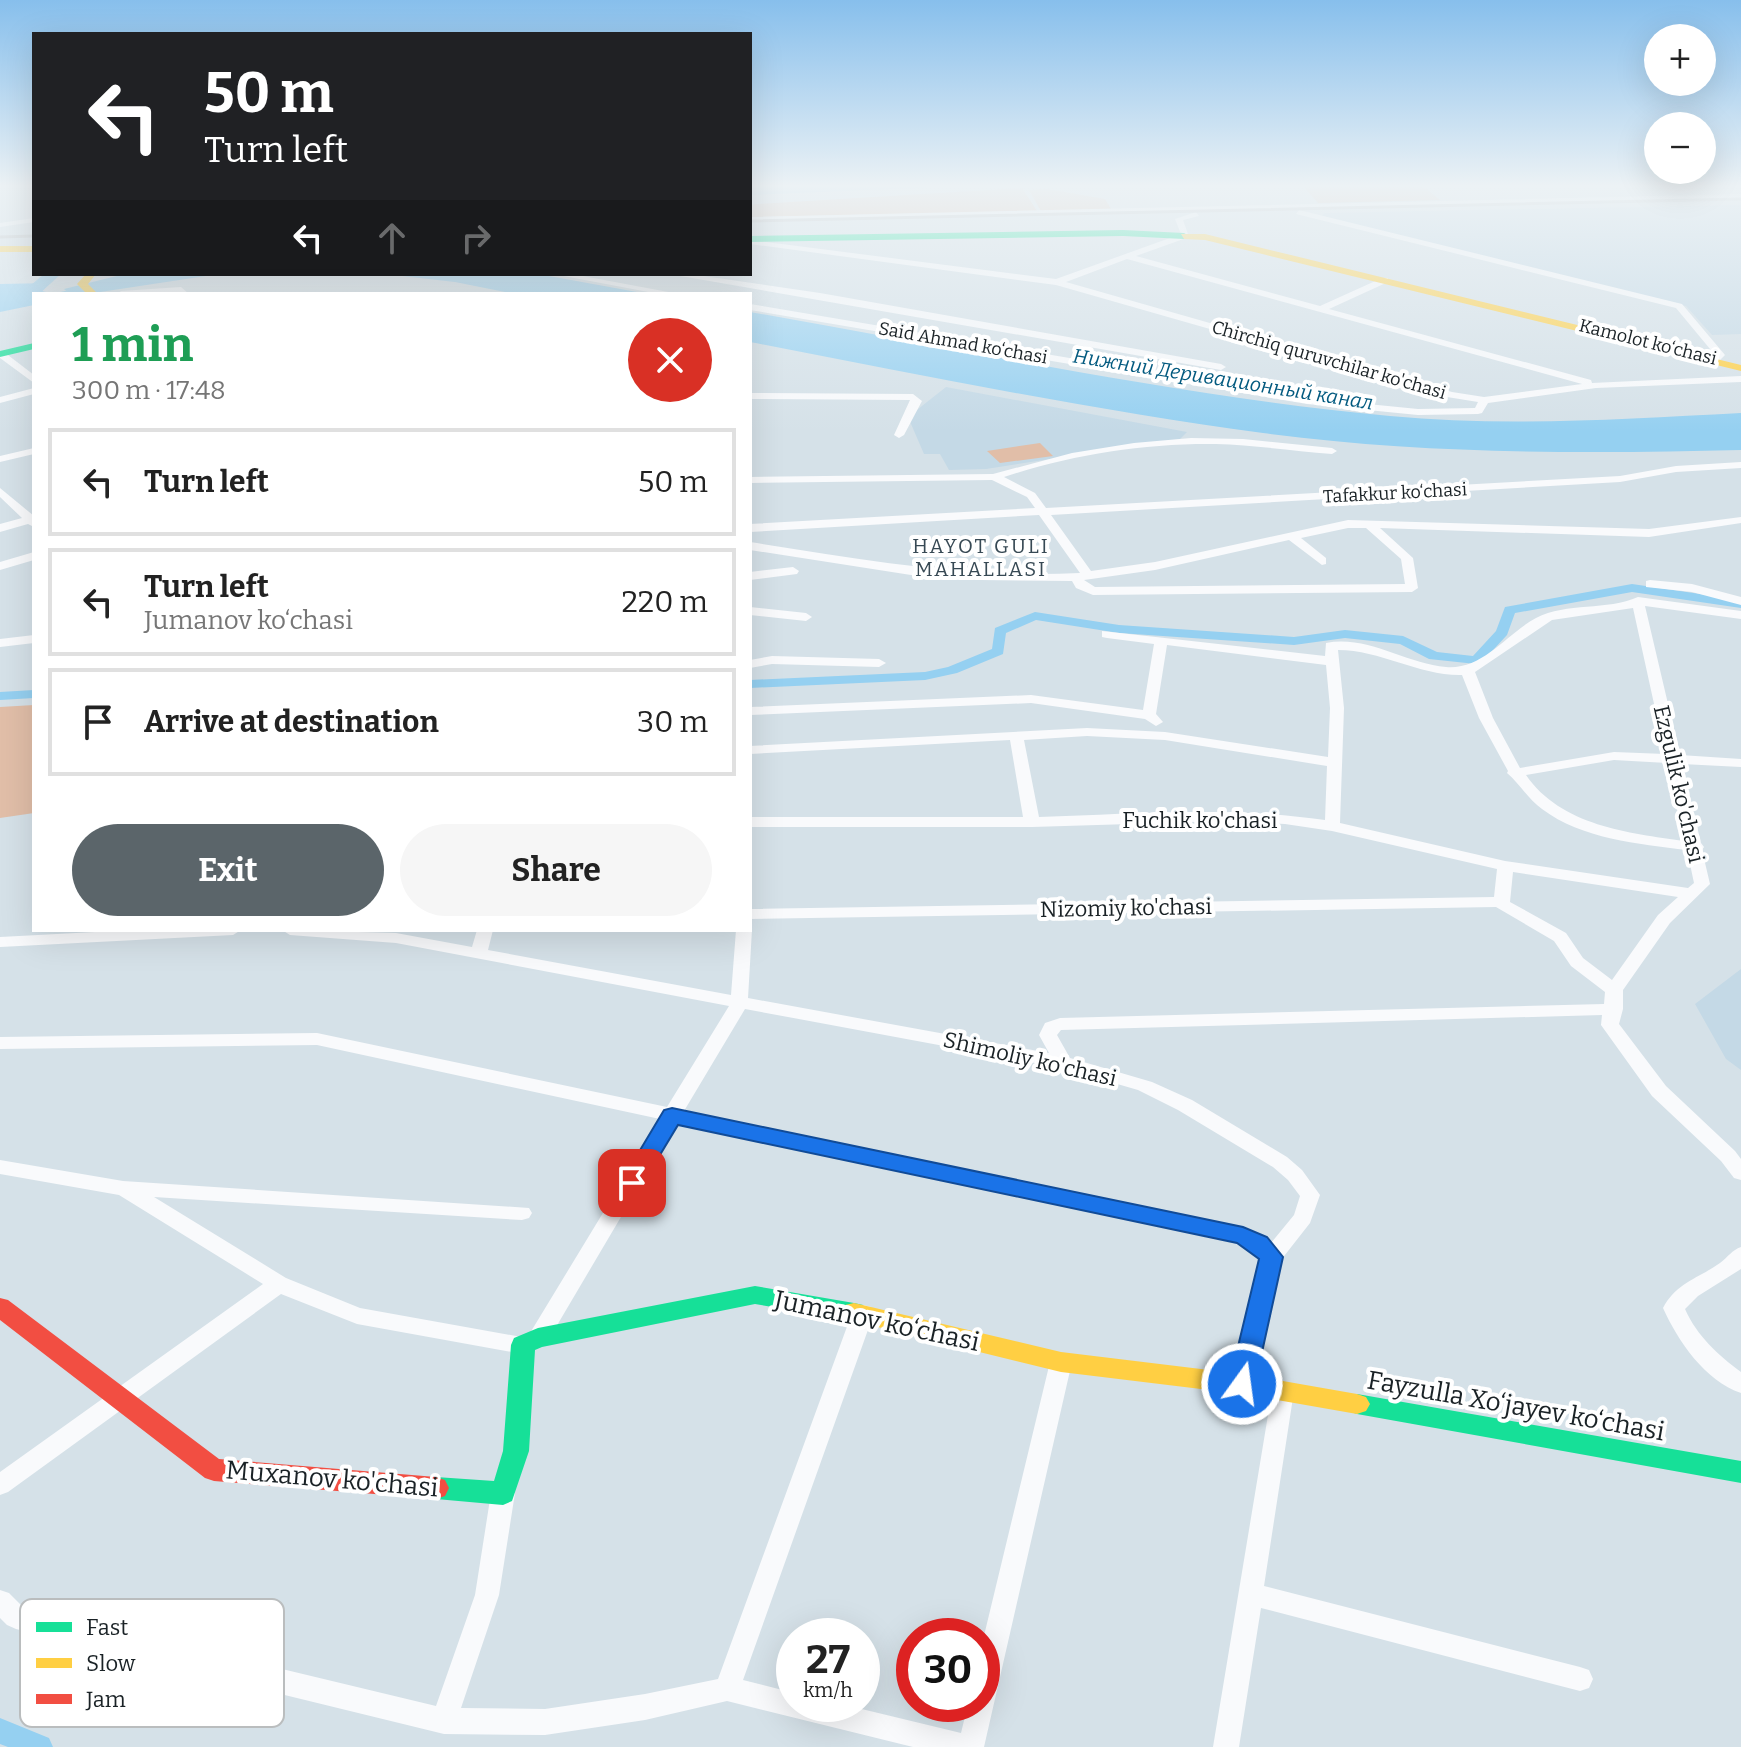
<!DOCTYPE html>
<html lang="en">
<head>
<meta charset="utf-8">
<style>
  :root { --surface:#fff; --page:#f6f6f6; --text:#222; --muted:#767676; --line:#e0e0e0; --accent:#5b656a }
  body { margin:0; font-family:Bitter,serif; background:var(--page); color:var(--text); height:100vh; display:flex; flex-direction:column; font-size:30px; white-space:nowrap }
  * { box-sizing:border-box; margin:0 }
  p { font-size:26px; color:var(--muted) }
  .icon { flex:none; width:44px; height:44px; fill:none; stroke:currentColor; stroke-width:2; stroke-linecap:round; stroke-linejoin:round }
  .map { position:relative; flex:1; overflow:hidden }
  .drawer { position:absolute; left:32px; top:292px; width:720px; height:640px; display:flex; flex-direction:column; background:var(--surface); border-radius:0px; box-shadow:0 8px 32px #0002 }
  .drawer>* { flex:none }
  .guide { position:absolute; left:32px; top:32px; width:720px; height:244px; border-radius:0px; box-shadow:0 8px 32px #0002; background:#202124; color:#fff; overflow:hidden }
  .controls { position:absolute; left:1644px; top:24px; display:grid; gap:16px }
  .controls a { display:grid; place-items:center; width:72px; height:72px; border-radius:50%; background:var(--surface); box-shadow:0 8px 32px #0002; font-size:40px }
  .speed { position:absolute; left:776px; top:1618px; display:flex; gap:16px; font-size:40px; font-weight:700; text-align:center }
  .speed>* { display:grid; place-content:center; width:104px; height:104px; border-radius:50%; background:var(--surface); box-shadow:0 8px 32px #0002; line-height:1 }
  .speed small { font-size:20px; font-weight:400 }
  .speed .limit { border:12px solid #d22; background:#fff; color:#111 }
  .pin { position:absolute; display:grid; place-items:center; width:68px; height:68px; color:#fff; margin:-34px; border-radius:16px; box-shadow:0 4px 12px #0006 }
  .me { position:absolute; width:88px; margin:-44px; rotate:14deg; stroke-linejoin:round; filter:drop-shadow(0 0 6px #0008) }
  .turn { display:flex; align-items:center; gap:28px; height:168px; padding:0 40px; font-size:36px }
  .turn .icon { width:104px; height:104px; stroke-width:2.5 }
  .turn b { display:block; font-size:56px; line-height:68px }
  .lanes { display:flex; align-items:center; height:76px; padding:0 40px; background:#0003; justify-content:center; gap:40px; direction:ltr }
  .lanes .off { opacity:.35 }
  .round { display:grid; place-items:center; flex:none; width:84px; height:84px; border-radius:42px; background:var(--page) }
  .head { display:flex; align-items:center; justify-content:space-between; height:136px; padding:0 40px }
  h1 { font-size:48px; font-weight:700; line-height:60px; color:#1e9e55 }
  .primary-button { display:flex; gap:16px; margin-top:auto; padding:16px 40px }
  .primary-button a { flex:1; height:92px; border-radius:48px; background:var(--accent); color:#fff; font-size:32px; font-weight:700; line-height:92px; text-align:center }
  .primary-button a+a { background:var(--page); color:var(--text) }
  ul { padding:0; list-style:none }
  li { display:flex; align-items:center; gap:24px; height:108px; margin:0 16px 12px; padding:0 24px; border:4px solid var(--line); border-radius:0px }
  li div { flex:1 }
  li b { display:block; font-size:30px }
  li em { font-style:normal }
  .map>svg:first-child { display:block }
</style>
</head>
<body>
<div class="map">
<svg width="1741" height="1747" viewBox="0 0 1741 1747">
  <rect width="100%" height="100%" fill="#d5e1e8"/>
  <path fill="#c4d9e6" d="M1741,205V334L1712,335L1686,306L1321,217L1324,213Z
    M946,387L1187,432L1180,439L986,469L949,470L940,454H924L908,417Z
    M1741,969V1070L1726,1059L1695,1004Z"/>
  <path fill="#e1bea8" d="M1304,187H1424L1440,200L1318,203Z
    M1022,188L1037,211L750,217V205L758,204Z
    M1047,189L1105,199L1111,209L1041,211L1029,190Z
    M1040,443L1053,456L1000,463L987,451Z
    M34,705V813L0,818V707Z"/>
  <path fill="#95d0f1" d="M750,187H938L750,195Z
    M125,274H219L87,294H70L64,289Z
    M385,274H538L648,294H515L455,282Z
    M50,283L42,291L54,294H34V305L0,312V284Z
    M750,312C962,349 1175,396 1390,416C1506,427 1625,419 1741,413V450C1583,454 1420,454 1263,433C1091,410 921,375 750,342Z"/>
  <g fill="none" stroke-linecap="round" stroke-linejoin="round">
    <path fill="#95d0f1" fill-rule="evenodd" d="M86,286L89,287V291L52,294Z
      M1632,584L1741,600V608L1632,592L1515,613L1507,635L1481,663L1476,664L1429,659L1400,644L1345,638L1294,645L1119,633L1036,620L1006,633L1003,654L957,673L925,680L750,688V680L925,672L948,667L992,649L995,628L1035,612L1119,625L1294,637L1345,630L1403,636L1437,652L1473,656L1496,631L1505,607Z
      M34,690V698L0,700V692Z
      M0,1718L49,1738L53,1747H8L0,1744Z"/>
    <path fill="#95d0f1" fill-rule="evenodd" d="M44,274H61L39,294H34L29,303H17V297Z"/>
    <path fill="#f9fafc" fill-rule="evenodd" d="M1741,194V198L750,221V217Z
      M1299,210L1682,304L1725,355L1719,361H1713L1711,359L1715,355L1676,308L1296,214Z
      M1196,212L1199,216L1183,220L1189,237L1136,256L1320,306L1382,278H1388V282L1329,309L1591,380L1592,383L1741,376V382L1596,388L1488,403L1482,413L1478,414L1418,415L1307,404L750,310V304L1307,398L1418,409L1475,408L1478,402L1447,397L1056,285L750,244V240L1056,279L1181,234L1175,219ZM1127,259L1582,384L1484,397L1452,392L1066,282Z
      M34,218V222L0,227V223Z
      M553,274H572L679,294H659Z
      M669,274H690L820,293L1221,364L1226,367L1221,370Z
      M181,287L189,294H117L121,291Z
      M0,351L4,352L34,375V383L0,358Z
      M34,388V394L0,403V397Z
      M750,393L913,394L922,401L904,435L899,438L894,435L910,400L750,399Z
      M1191,438L1243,439L1332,448L1337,451L1332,454C1293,451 1254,445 1216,444C1145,443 1070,455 1004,477L1035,493L1046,508L1620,476L1676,466L1741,462V468L1676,472L1620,482L1051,515L1091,571L1155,562L1348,520L1649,529L1741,517V523L1649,537L1380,528L1413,558L1418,588L1412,592L1093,595L1076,588L1072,581L981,580L911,575L750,550V542C859,559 969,579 1080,573L1039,515L750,532V524L1035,508L1027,497L992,480L750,483V477L993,474L1072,453L1134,443ZM1348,528H1366L1401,559L1405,584L1095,587L1084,580L1155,570L1289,540L1322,565L1326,564V558L1301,538Z
      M34,448V454L0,462V456Z
      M0,488L34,516V527L28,524L0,532V524L22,518L0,497Z
      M34,552V560L0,570V562Z
      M793,567L799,571L797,574L750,580V572Z
      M1650,580L1692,584L1741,597V605L1692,592L1646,587V581Z
      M1638,597L1741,611V619L1645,606L1680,755L1741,759V767L1682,764L1701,843L1704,847L1702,850L1710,884L1670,923L1623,990V1009L1619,1024L1666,1086L1735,1151L1741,1159V1180L1734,1178L1721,1161L1652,1096L1601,1025L1602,1015L1061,1030L1057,1035L1070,1058L1152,1082L1192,1100L1287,1157L1302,1170L1320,1195L1310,1223L1281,1260L1250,1390L1242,1393L1234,1390L1231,1384L1260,1259L1252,1249L1238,1243L677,1122L546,1344L534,1345L531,1351L523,1354L357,1324L281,1294L8,1492L0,1495V1472L263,1284L119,1195L0,1174V1160L123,1181L529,1208L532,1213L529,1218L522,1220L154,1197L286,1278L360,1308L527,1338L660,1119L317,1045L0,1049V1037L317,1033L667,1107L729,1006L396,943L290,935L282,930L396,933L472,947L477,930H493L488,950L731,995L736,930H750V927L752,930L748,998L1049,1053L1039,1035L1045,1023L1060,1018L1604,1004L1605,992L1571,966L1554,941L1496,907L750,919V909L1494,897L1497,869L1332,831L1285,824L1228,821L1032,827H750V817H1023L1010,740L750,754V746L1087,728L1165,732L1328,757L1330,708L1326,665L1167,645L1156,714L1163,722L1156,726L1145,719L1031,703L750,715V707L1031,695L1143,710L1154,644L1107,638L1102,637V631L1325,656L1326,643C1368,635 1406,664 1446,667C1483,670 1506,634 1536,618C1567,602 1607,611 1638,597ZM1633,608L1665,754L1614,752L1520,768L1493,718L1475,672L1552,620ZM1338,650C1381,650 1419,676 1462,675L1479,718L1508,771L1507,773C1519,783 1528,799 1542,809C1582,839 1638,844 1687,850L1694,883L1688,888L1505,861L1340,823L1344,708ZM1087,736L1165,740L1327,766L1325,820C1230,806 1134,814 1039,817L1024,740ZM1614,760L1667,763L1684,841C1629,833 1561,826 1526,775ZM1513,872L1678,897L1658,915L1612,980L1583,958L1566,933L1510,902ZM745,1009L1062,1068L1138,1090L1178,1110L1273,1167L1288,1180L1300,1196L1294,1215L1271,1243L1266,1239L1243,1228L684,1111Z
      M750,607L806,613L812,617L806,621L750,615Z
      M34,635V643L0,647V639Z
      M772,656L879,659L886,663L879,667L772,664L750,668V660Z
      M133,930H241L233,935L0,947V937Z
      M1741,1247V1269L1698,1296L1685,1309C1697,1336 1718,1355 1741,1372V1393C1705,1381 1678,1341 1663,1308C1676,1283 1699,1278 1720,1263C1728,1257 1732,1250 1741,1247Z
      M863,1305L871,1307L874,1313L743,1680L794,1693V1704H841L961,1733L968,1704H982V1644L1050,1362L1053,1356L1061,1353L1069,1356L1072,1362L984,1747H913L727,1701L645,1720L545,1735L444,1734L16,1629L7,1625L0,1618V1590L9,1593L23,1607L436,1706L475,1595L491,1493L495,1486L503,1483L511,1486L515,1493L499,1595L461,1708L545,1709L645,1694L718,1679L852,1313L855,1307Z
      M1283,1382L1291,1385L1294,1391L1264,1586L1580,1667L1589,1670L1593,1679L1589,1688L1580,1691L1261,1608L1239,1747H1213L1272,1391L1275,1385Z"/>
    <path fill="#16e098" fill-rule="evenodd" d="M1123,230L1184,233L1189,236L1184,239L1123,236L750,242V236Z
      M34,343V349L0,357V351Z
      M755,1286L854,1303L863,1305L866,1312L863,1319L854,1321L755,1304L542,1347L535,1350L529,1451L512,1501L503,1505L436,1499L427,1496L423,1488L427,1480L436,1477L494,1481L503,1451L511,1345L514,1338L538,1328Z
      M1357,1394L1741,1461V1483L1357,1414L1348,1411L1344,1404L1348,1397Z"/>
    <path fill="#ffcf43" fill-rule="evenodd" d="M1181,234H1205L1741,365V371L1205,240L1184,239Z
      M0,246H34V252H0Z
      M86,274H96L88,284L98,294H87L77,284Z
      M854,1303L1061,1352L1242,1374L1357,1394L1366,1397L1370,1404L1366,1411L1357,1414L1242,1394L1061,1372L845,1319L842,1312L845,1305Z"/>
    <path fill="#f24e42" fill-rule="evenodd" d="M0,1298L8,1300L219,1459L436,1477L445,1480L449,1488L445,1496L436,1499L214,1481L205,1478L0,1320Z"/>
    <path stroke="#bcbec0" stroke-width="3" d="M750,221L1741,199
      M0,237L34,236"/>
  </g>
  <linearGradient id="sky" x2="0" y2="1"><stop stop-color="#87bfec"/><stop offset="0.43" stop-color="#ecf2f5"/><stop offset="1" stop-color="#ecf2f5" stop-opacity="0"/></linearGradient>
  <rect width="1741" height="432" fill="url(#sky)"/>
  <path fill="#1a73e8" stroke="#114b97" stroke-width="2" d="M672,1108L1243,1227L1267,1237L1283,1257L1255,1384L1251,1391L1242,1394L1233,1391L1229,1384L1259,1259L1237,1243L678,1125L640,1188H624L620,1183L624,1177L664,1110Z"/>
  <g text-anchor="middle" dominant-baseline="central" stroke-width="8" stroke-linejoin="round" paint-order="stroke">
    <g font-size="18" fill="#1a2226" stroke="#fff">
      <text transform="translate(1648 342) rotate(14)">Kamolot ko‘chasi</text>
      <text transform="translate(963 343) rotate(10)">Said Ahmad ko‘chasi</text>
      <text transform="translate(1329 360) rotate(16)">Chirchiq quruvchilar ko'chasi</text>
      <text transform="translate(1395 493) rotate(-3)">Tafakkur ko‘chasi</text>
    </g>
    <g font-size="20" font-style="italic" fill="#035a7f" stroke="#fff">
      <text transform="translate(1223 379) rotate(9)">Нижний Деривационный канал</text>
    </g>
    <g font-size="20" letter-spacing="2" fill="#374954" stroke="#fff">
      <text x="981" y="546">HAYOT GULI<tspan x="981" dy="23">MAHALLASI</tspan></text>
    </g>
    <g font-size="22" fill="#1a2226" stroke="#fff">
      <text transform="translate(1679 784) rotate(77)">Ezgulik ko'chasi</text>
      <text x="1200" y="820">Fuchik ko'chasi</text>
      <text transform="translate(1126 908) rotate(-1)">Nizomiy ko'chasi</text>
      <text transform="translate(1030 1059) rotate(13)">Shimoliy ko'chasi</text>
    </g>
    <g font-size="26" fill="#1a2226" stroke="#fff">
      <text transform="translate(877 1321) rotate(12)">Jumanov ko‘chasi</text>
      <text transform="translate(1516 1406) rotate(10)">Fayzulla Xo‘jayev ko‘chasi</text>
      <text transform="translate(332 1479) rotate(5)">Muxanov ko'chasi</text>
    </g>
  </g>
  <rect x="20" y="1599" width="264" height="128" rx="12" fill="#fff" stroke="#babdbe" stroke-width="2"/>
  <rect x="36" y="1622" width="36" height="10" fill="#16e098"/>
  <rect x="36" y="1658" width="36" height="10" fill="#ffcf43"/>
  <rect x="36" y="1694" width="36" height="10" fill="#f24e42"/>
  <g font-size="22" fill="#1a2226">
    <text x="86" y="1635">Fast</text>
    <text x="86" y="1671">Slow</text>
    <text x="86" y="1707">Jam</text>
  </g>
</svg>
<div class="controls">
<a>+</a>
<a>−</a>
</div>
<div class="speed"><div>27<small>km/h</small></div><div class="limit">30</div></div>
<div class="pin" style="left:632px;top:1183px;background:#d93025"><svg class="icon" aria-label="arrive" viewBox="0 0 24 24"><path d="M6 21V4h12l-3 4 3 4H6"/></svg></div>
<svg class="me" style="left:1242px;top:1384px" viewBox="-20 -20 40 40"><circle r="17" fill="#1a73e8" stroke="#fff" stroke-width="3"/><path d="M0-11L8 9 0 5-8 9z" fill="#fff"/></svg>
<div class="guide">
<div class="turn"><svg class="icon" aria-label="left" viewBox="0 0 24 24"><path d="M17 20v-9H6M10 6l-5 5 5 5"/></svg><div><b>50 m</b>Turn left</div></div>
<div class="lanes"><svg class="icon" aria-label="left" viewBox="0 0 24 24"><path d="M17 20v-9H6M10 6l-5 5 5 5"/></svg><svg class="icon off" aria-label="ahead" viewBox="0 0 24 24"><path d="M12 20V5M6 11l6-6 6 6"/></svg><svg class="icon off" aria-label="right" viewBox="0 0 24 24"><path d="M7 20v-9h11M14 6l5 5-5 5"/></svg></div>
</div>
<section class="drawer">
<div class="head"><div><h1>1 min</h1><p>300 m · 17:48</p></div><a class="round" style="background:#d93025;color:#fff"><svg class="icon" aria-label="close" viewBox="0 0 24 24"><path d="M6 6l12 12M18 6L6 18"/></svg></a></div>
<ul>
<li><svg class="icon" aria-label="left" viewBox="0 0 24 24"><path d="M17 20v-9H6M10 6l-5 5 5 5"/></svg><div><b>Turn left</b></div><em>50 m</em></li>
<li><svg class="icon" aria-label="left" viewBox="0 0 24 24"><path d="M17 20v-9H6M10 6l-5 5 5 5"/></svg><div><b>Turn left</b><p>Jumanov ko‘chasi</p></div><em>220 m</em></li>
<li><svg class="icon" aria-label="arrive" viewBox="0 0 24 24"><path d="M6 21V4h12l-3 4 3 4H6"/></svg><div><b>Arrive at destination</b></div><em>30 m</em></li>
</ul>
<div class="primary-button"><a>Exit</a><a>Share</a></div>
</section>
</div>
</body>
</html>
